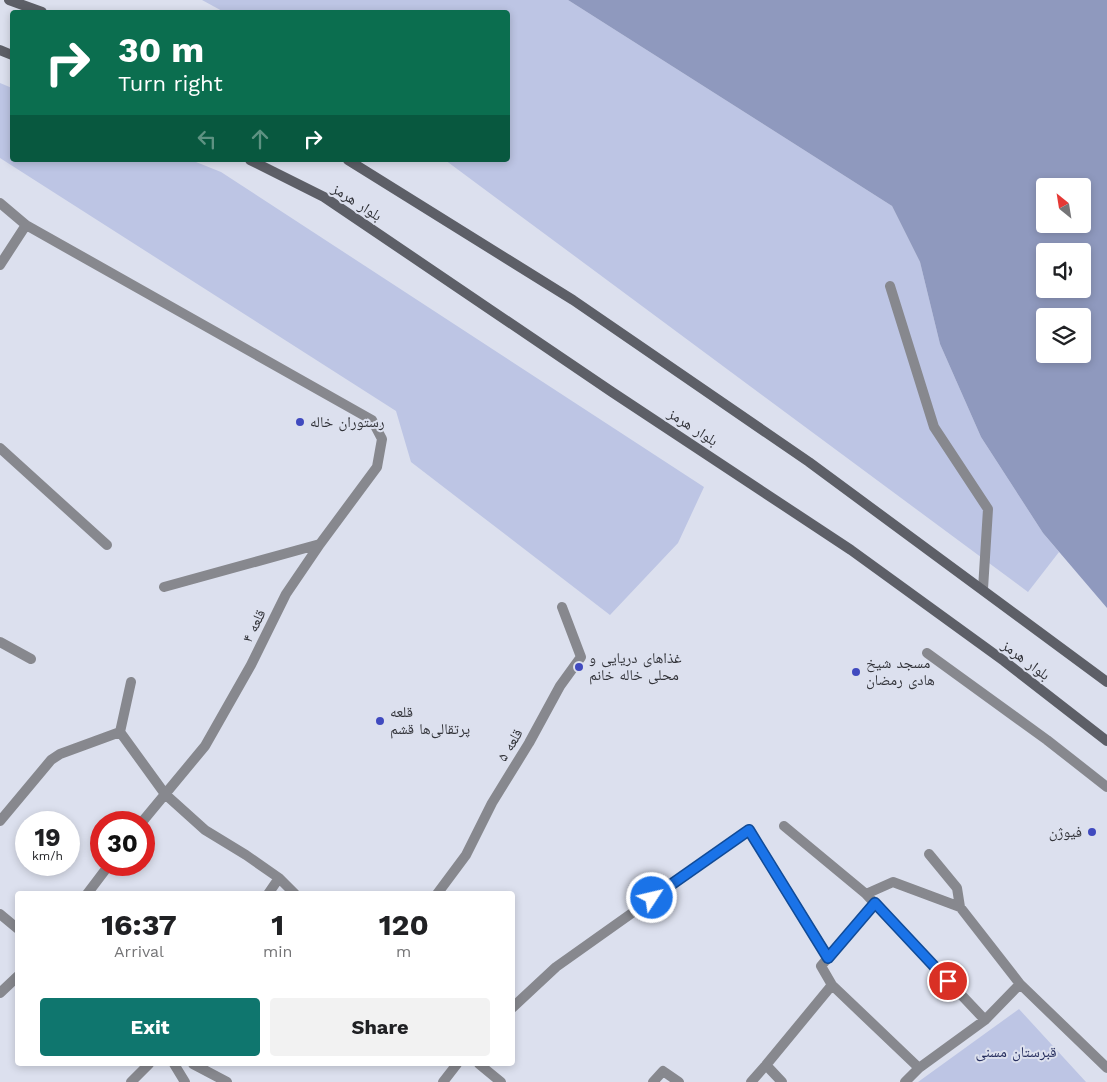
<!DOCTYPE html>
<html lang="en">
<head>
<meta charset="utf-8">
<style>
  :root { --surface:#fff; --page:#f2f2f2; --text:#202124; --muted:#757577; --accent:#0f766e }
  body { margin:0; font-family:"Work Sans","Noto Naskh Arabic",sans-serif; background:var(--page); color:var(--text); height:100vh; display:flex; flex-direction:column; font-size:19px; white-space:nowrap }
  * { box-sizing:border-box; margin:0 }
  p { font-size:16px; color:var(--muted) }
  .icon { flex:none; width:28px; height:28px; fill:none; stroke:currentColor; stroke-width:2; stroke-linecap:round; stroke-linejoin:round }
  .map { position:relative; flex:1; overflow:hidden }
  .sheet { position:absolute; left:15px; top:891px; width:500px; height:175px; display:flex; flex-direction:column; background:var(--surface); border-radius:5px; box-shadow:0 2px 8px #0003 }
  .sheet>* { flex:none }
  .guide { position:absolute; left:10px; top:10px; width:500px; height:152px; border-radius:5px; box-shadow:0 2px 8px #0003; background:#0b6e4f; color:#fff; overflow:hidden }
  .needle { width:32px; rotate:330deg }
  .controls { position:absolute; left:1036px; top:178px; display:grid; gap:10px }
  .controls a { display:grid; place-items:center; width:55px; height:55px; border-radius:5px; background:var(--surface); box-shadow:0 2px 8px #0003; font-size:25px }
  .speed { position:absolute; left:15px; top:811px; display:flex; gap:10px; font-size:25px; font-weight:700; text-align:center }
  .speed>* { display:grid; place-content:center; width:65px; height:65px; border-radius:50%; background:var(--surface); box-shadow:0 2px 8px #0003; line-height:1 }
  .speed small { font-size:12px; font-weight:400 }
  .speed .limit { border:8px solid #d22; background:#fff; color:#111 }
  .pin { position:absolute; display:grid; place-items:center; width:42px; height:42px; color:#fff; margin:-21px; border:2px solid #fff; border-radius:50%; box-shadow:0 1px 5px #0007 }
  .me { position:absolute; width:55px; margin:-28px; rotate:55deg; stroke-linejoin:round; filter:drop-shadow(0 0 4px #0008) }
  .turn { display:flex; align-items:center; gap:18px; height:105px; padding:0 25px; font-size:22px }
  .turn .icon { width:65px; height:65px; stroke-width:2.5 }
  .turn b { display:block; font-size:35px; line-height:42px }
  .lanes { display:flex; align-items:center; height:48px; padding:0 25px; background:#0003; justify-content:center; gap:25px; direction:ltr }
  .lanes .off { opacity:.35 }
  .eta { display:flex; justify-content:space-evenly; align-items:center; height:85px; text-align:center }
  .eta b { font-size:30px; font-weight:700; line-height:35px }
  .primary-button { display:flex; gap:10px; margin-top:auto; padding:10px 25px }
  .primary-button a { flex:1; height:58px; border-radius:5px; background:var(--accent); color:#fff; font-size:20px; font-weight:700; line-height:58px; text-align:center }
  .primary-button a+a { background:var(--page); color:var(--text) }
  .map>svg:first-child { display:block }
</style>
</head>
<body>
<div class="map">
<svg width="1107" height="1082" viewBox="0 0 1107 1082">
  <rect width="100%" height="100%" fill="#dce0ee"/>
  <path fill="#bdc5e4" d="M202,0H568L892,206L920,262L940,344L981,437L1043,533L1059,552L1028,592L445,160H508V12H224Z
    M0,83L12,88V160H191L221,172L704,487L678,543L610,615L411,462L396,411L0,158Z
    M1019,1009L1086,1082H918Z"/>
  <path fill="#8f99be" fill-rule="evenodd" d="M568,0H1107V608L1043,533L981,437L940,344L920,262L892,206ZM1045,186H1082V224H1045ZM1045,251H1082V289H1045ZM1045,316H1082V354H1045Z"/>
  <g fill="none" stroke-linecap="round" stroke-linejoin="round">
    <path stroke="#87888e" stroke-width="10" d="M0,203L26,225L372,420L382,439L377,467L320,544L286,594L251,665L205,746L142,822
      M0,265L26,225
      M890,286L934,427L988,509L983,589
      M0,448L107,545
      M164,587L320,544
      M0,642L31,659
      M927,653L1047,740L1107,787
      M131,682L120,732L165,794L205,830L246,855L279,878L295,894
      M0,821L51,760L60,754L120,732
      M784,826L866,894L985,1020
      M929,854L957,888L960,907
      M87,894L109,865
      M268,894L279,878
      M437,894L466,855L492,803L529,743L560,686L581,657L562,607
      M866,894L893,882L960,907L1020,984
      M875,903L821,966L832,985L919,1068
      M0,914L18,929
      M0,993L18,976
      M512,1008L556,967L749,830L828,957
      M174,1064L185,1082
      M193,1064L227,1082
      M479,1064L501,1082
      M766,1065L832,985
      M131,1082L149,1064
      M443,1082L457,1064
      M653,1082L663,1071L679,1082
      M751,1082L766,1065L782,1082
      M905,1082L919,1068L985,1020L1020,984L1107,1068"/>
    <path stroke="#5d5f67" stroke-width="10" d="M9,0L42,12
      M0,50L12,55
      M250,160L324,197L612,392L851,550L1004,661L1107,741
      M348,160L573,300L809,462L1107,682"/>
  </g>
  <g fill="none" stroke-linecap="round" stroke-linejoin="round">
    <g stroke="#114b97" stroke-width="12">
      <path id="route" d="M652,898L749,830L828,958L875,903L948,981"/>
    </g>
    <use href="#route" stroke="#1a73e8" stroke-width="9"/>
  </g>
  <g fill="#404abf" stroke="#dce0ee" stroke-width="2">
    <circle cx="300" cy="422" r="5"/>
    <circle cx="579" cy="667" r="5"/>
    <circle cx="856" cy="672" r="5"/>
    <circle cx="380" cy="721" r="5"/>
    <circle cx="1092" cy="832" r="5"/>
  </g>
  <g text-anchor="middle" dominant-baseline="central" stroke-width="4" stroke-linejoin="round" paint-order="stroke">
    <g font-size="15" fill="#323339" stroke="#dce0ee">
      <text transform="translate(357 202) rotate(33)">بلوار هرمز</text>
      <text transform="translate(693 427) rotate(33)">بلوار هرمز</text>
      <text transform="translate(254 626) rotate(-64)">قلعه ۴</text>
      <text transform="translate(1026 660) rotate(37)">بلوار هرمز</text>
      <text transform="translate(510 745) rotate(-59)">قلعه ۵</text>
    </g>
    <g font-size="15" fill="#323339" stroke="#dce0ee" text-anchor="start">
      <text x="310" y="422">رستوران خاله</text>
      <text x="589" y="658">غذاهای دریایی و<tspan x="589" dy="17">محلی خاله‌ خانم</tspan></text>
      <text x="866" y="663">مسجد شیخ<tspan x="866" dy="17">هادی رمضان</tspan></text>
      <text x="390" y="712">قلعه<tspan x="390" dy="17">پرتقالی‌ها قشم</tspan></text>
      <text x="1082" y="832" text-anchor="end">فیوژن</text>
    </g>
    <g font-size="15" fill="#262e5e" stroke="#dce0ee">
      <text x="1016" y="1052">قبرستان مسنی</text>
    </g>
  </g>
</svg>
<div class="controls">
<a><svg class="needle" viewBox="-14 -14 28 28"><path d="M0-13l5 13h-10z" fill="#e53935"/><path d="M0 13l5-13h-10z" fill="#757577"/></svg></a>
<a><svg class="icon" aria-label="sound" viewBox="0 0 24 24"><path d="M4 9h4l5-4v14l-5-4H4zM17 9q2 3 0 6"/></svg></a>
<a><svg class="icon" aria-label="layers" viewBox="0 0 24 24"><path d="M12 4l9 5-9 5-9-5zM3 14l9 5 9-5"/></svg></a>
</div>
<div class="speed"><div>19<small>km/h</small></div><div class="limit">30</div></div>
<div class="pin" style="left:948px;top:981px;background:#d93025"><svg class="icon" aria-label="arrive" viewBox="0 0 24 24"><path d="M6 21V4h12l-3 4 3 4H6"/></svg></div>
<svg class="me" style="left:652px;top:898px" viewBox="-20 -20 40 40"><circle r="17" fill="#1a73e8" stroke="#fff" stroke-width="3"/><path d="M0-11L8 9 0 5-8 9z" fill="#fff"/></svg>
<div class="guide">
<div class="turn"><svg class="icon" aria-label="right" viewBox="0 0 24 24"><path d="M7 20v-9h11M14 6l5 5-5 5"/></svg><div><b>30 m</b>Turn right</div></div>
<div class="lanes"><svg class="icon off" aria-label="left" viewBox="0 0 24 24"><path d="M17 20v-9H6M10 6l-5 5 5 5"/></svg><svg class="icon off" aria-label="ahead" viewBox="0 0 24 24"><path d="M12 20V5M6 11l6-6 6 6"/></svg><svg class="icon" aria-label="right" viewBox="0 0 24 24"><path d="M7 20v-9h11M14 6l5 5-5 5"/></svg></div>
</div>
<section class="sheet">
<div class="eta">
<div><b>16:37</b><p>Arrival</p></div>
<div><b>1</b><p>min</p></div>
<div><b>120</b><p>m</p></div>
</div>
<div class="primary-button"><a>Exit</a><a>Share</a></div>
</section>
</div>
</body>
</html>
